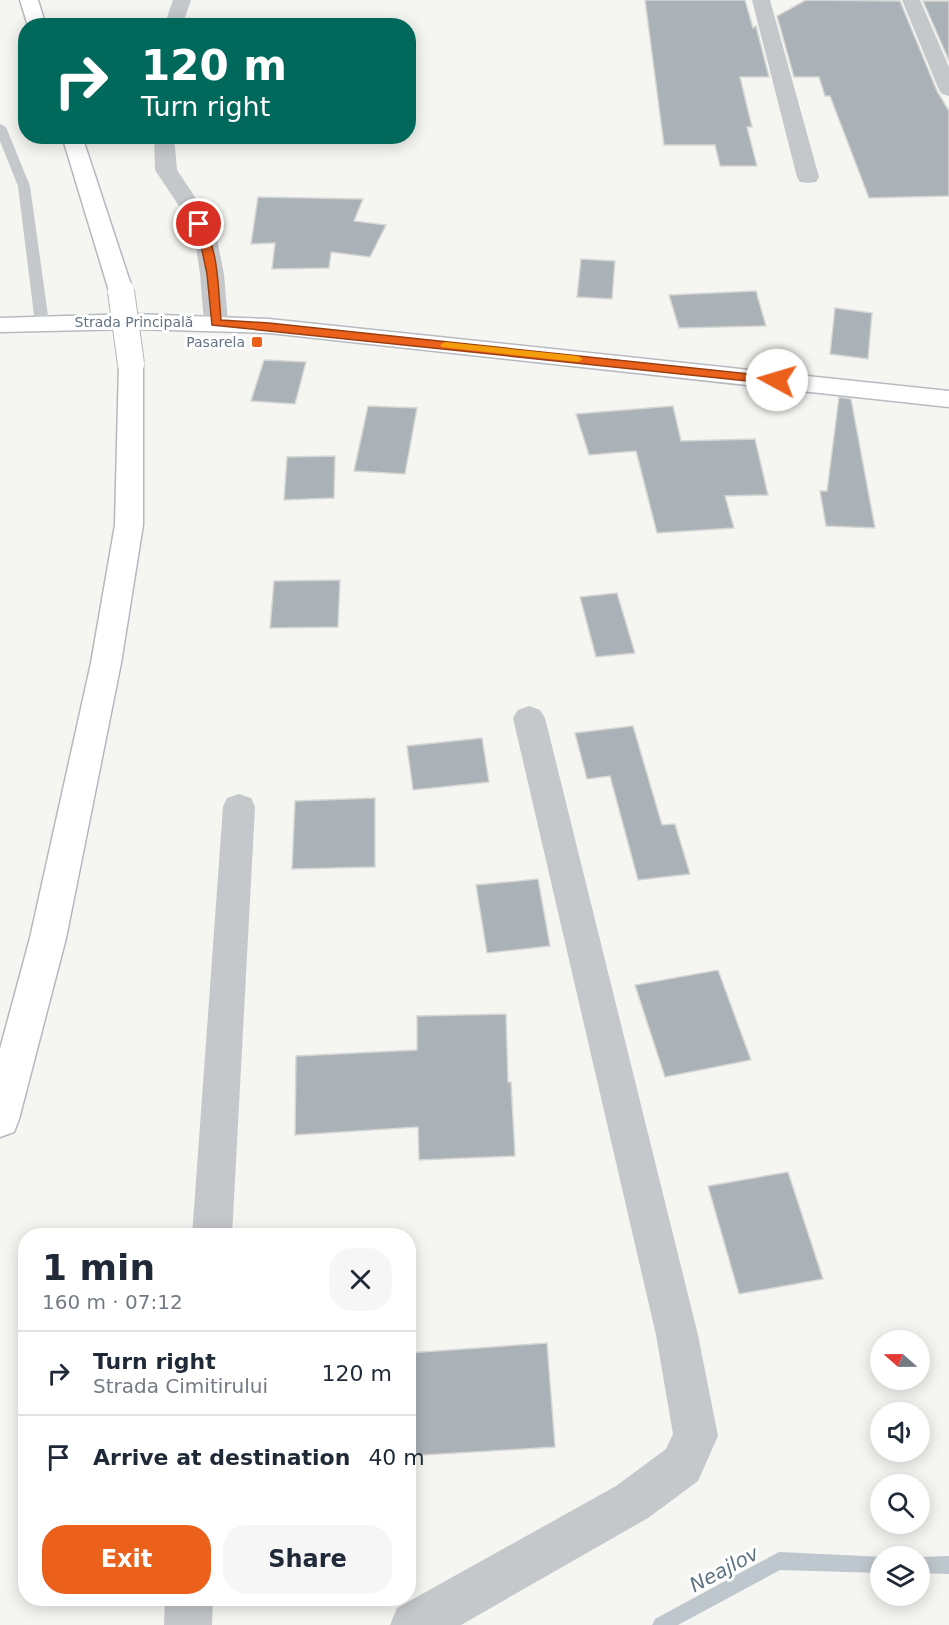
<!DOCTYPE html>
<html lang="en">
<head>
<meta charset="utf-8">
<style>
  :root { --surface:#fff; --page:#f6f6f7; --text:#1f2937; --muted:#747a83; --line:#e0e1e3; --accent:#eb611b }
  body { margin:0; font-family:"DejaVu Sans",sans-serif; background:var(--page); color:var(--text); height:100vh; display:flex; flex-direction:column; font-size:22px; white-space:nowrap }
  * { box-sizing:border-box; margin:0 }
  p { font-size:20px; color:var(--muted) }
  .icon { flex:none; width:33px; height:33px; fill:none; stroke:currentColor; stroke-width:2; stroke-linecap:round; stroke-linejoin:round }
  .map { position:relative; flex:1; overflow:hidden }
  .side { position:absolute; left:18px; top:1228px; width:398px; height:378px; display:flex; flex-direction:column; background:var(--surface); border-radius:24px; box-shadow:0 3px 15px #0003 }
  .side>* { flex:none }
  .guide { position:absolute; left:18px; top:18px; width:398px; height:126px; border-radius:24px; box-shadow:0 3px 15px #0003; background:#00695c; color:#fff; overflow:hidden }
  .needle { width:39px; rotate:290deg }
  .controls { position:absolute; left:870px; top:1330px; display:grid; gap:12px }
  .controls a { display:grid; place-items:center; width:60px; height:60px; border-radius:50%; background:var(--surface); box-shadow:0 3px 15px #0003; font-size:30px }
  .pin { position:absolute; display:grid; place-items:center; width:51px; height:51px; color:#fff; margin:-26px; border:3px solid #fff; border-radius:50%; box-shadow:0 2px 6px #0007 }
  .me { position:absolute; width:66px; margin:-33px; rotate:276deg; stroke-linejoin:round; filter:drop-shadow(0 0 4px #0008) }
  .turn { display:flex; align-items:center; gap:21px; height:126px; padding:0 24px; font-size:27px }
  .turn .icon { width:78px; height:78px; stroke-width:2.5 }
  .turn b { display:block; font-size:42px; line-height:51px }
  .round { display:grid; place-items:center; flex:none; width:63px; height:63px; border-radius:24px; background:var(--page) }
  .overview { display:flex; align-items:center; justify-content:space-between; height:102px; padding:0 24px }
  h1 { font-size:36px; font-weight:800; line-height:45px }
  .cta { display:flex; gap:12px; margin-top:auto; padding:12px 24px }
  .cta a { flex:1; height:69px; border-radius:24px; background:var(--accent); color:#fff; font-size:24px; font-weight:800; line-height:69px; text-align:center }
  .cta a+a { background:var(--page); color:var(--text) }
  ul { padding:0; list-style:none }
  li { display:flex; align-items:center; gap:18px; height:84px; padding:0 24px; border-top:2px solid var(--line) }
  li div { flex:1 }
  li b { display:block; font-size:22px }
  li em { font-style:normal }
  .map>svg:first-child { display:block }
</style>
</head>
<body>
<div class="map">
<svg width="949" height="1625" viewBox="0 0 949 1625">
  <rect width="100%" height="100%" fill="#f5f5f1"/>
  <g fill="none" stroke-linecap="round" stroke-linejoin="round">
    <path fill="#bdc7cd" fill-rule="evenodd" d="M779,1552L884,1557H880V1573L780,1570L678,1625H652L655,1619Z
      M949,1556V1574L920,1573L919,1557Z"/>
  </g>
  <path fill="#aab2b8" stroke="#d6d7d4" stroke-width="1.5" d="M645,0H745L753,28L756,26L769,77H740L752,127H747L757,166H720L715,145H664Z
    M806,0L900,1L937,91L949,111V196L869,198L830,96H825L819,77H794L777,16Z
    M923,1H949V61Z
    M258,197L363,199L354,221L386,225L370,257L331,252L329,268L272,269L275,243L251,244Z
    M581,259L615,261L612,299L577,297Z
    M756,291L766,326L679,328L669,295Z
    M835,308L872,313L868,359L830,354Z
    M264,360L306,362L295,404L251,401Z
    M839,397L851,399L875,528L826,526L820,491H827Z
    M368,406L417,408L405,474L354,471Z
    M673,406L681,441L755,439L768,495L725,496L734,528L657,533L636,451L589,455L576,414Z
    M335,456L334,498L284,500L287,457Z
    M340,580L338,627L270,628L274,581Z
    M617,593L635,653L596,657L580,597Z
    M633,726L662,825L675,824L690,874L638,880L610,776L587,779L575,733Z
    M482,738L489,782L413,790L407,746Z
    M375,798V867L292,869L295,801Z
    M538,879L550,946L487,953L476,885Z
    M718,970L751,1060L665,1077L635,985Z
    M506,1014L508,1082H511L515,1156L419,1160L418,1127L295,1135L296,1056L417,1050V1016Z
    M788,1172L823,1279L739,1294L708,1186Z
    M547,1343L555,1447L408,1456V1353Z"/>
  <g fill="none" stroke-linecap="round" stroke-linejoin="round">
    <g stroke="#b7bbc0" stroke-width="3">
      <path id="secondary" d="M134,314L269,319L949,391V407L269,333L134,329L0,332V318Z"/>
    </g>
    <g stroke="#b5b9bd" stroke-width="3">
      <path id="primary" d="M20,0H38L46,26H28Z
        M62,136H82L133,291L129,296L121,298L113,296L109,291Z
        M131,357L140,359L143,364V525L121,663L66,938L19,1119L14,1132L0,1137V1049L30,938L91,663L115,525L119,364L122,359Z"/>
    </g>
    <path fill="#c5c8cb" fill-rule="evenodd" d="M0,124L6,127L30,186L49,323L42,327L35,323L18,186L0,141Z"/>
    <path fill="#c5c8cb" fill-rule="evenodd" d="M173,0H191L182,26H164Z
      M752,0H770L819,177L816,182L808,183L800,182L797,177Z
      M902,0H920L949,67V96L942,94L939,90Z
      M154,136H174L177,170L203,209L217,239L224,274L228,323L224,328L216,330L208,328L204,323L200,274L195,239L181,209L155,170Z
      M529,706L540,710L545,718L698,1335L718,1436L698,1481L648,1518L461,1625H390L397,1608L616,1486L666,1449L673,1434L656,1335L513,718L518,710Z
      M239,794L251,798L255,807L232,1236H192L223,807L227,798Z
      M165,1599H213L212,1625H164Z"/>
    <use href="#secondary" fill="#fff" fill-rule="evenodd"/>
    <use href="#primary" fill="#fff" fill-rule="evenodd"/>
    <g stroke="#b5b9bd" stroke-width="28" stroke-linecap="butt">
      <path id="primary-bridge" d="M121,291L131,364"/>
    </g>
    <use href="#primary-bridge" stroke="#fff" stroke-width="26"/>
  </g>
  <path fill="#eb611b" stroke="#993f12" stroke-width="1.5" d="M196,222H202C219,251 218,288 221,320L269,323L777,377L782,380L777,384L212,325L207,274Z"/>
  <path fill="#f59e0b" d="M445,342L578,356L583,359L578,362L442,347L440,345Z"/>
  <rect fill="#eb611b" stroke="#fff" stroke-width="2" x="251" y="336" width="12" height="12" rx="3"/>
  <g text-anchor="middle" dominant-baseline="central" stroke-width="6" stroke-linejoin="round" paint-order="stroke">
    <g font-size="14" fill="#637284" stroke="#fff">
      <text x="134" y="322">Strada Principală</text>
    </g>
    <g font-size="14" fill="#637284" stroke="#fff" text-anchor="end">
      <text x="245" y="342">Pasarela</text>
    </g>
    <g font-size="20" font-style="italic" fill="#5f7481" stroke="#fff">
      <text transform="translate(724 1569) rotate(-28)">Neajlov</text>
    </g>
  </g>
</svg>
<div class="controls">
<a><svg class="needle" viewBox="-14 -14 28 28"><path d="M0-13l5 13h-10z" fill="#e53935"/><path d="M0 13l5-13h-10z" fill="#747a83"/></svg></a>
<a><svg class="icon" aria-label="sound" viewBox="0 0 24 24"><path d="M4 9h4l5-4v14l-5-4H4zM17 9q2 3 0 6"/></svg></a>
<a><svg class="icon" aria-label="search" viewBox="0 0 24 24"><circle cx="10" cy="10" r="6"/><path d="M15 15l6 6"/></svg></a>
<a><svg class="icon" aria-label="layers" viewBox="0 0 24 24"><path d="M12 4l9 5-9 5-9-5zM3 14l9 5 9-5"/></svg></a>
</div>
<div class="pin" style="left:199px;top:224px;background:#d93025"><svg class="icon" aria-label="arrive" viewBox="0 0 24 24"><path d="M6 21V4h12l-3 4 3 4H6"/></svg></div>
<svg class="me" style="left:777px;top:380px" viewBox="-20 -20 40 40"><circle r="19" fill="#fff"/><path d="M0-13L10 11 0 6-10 11z" fill="#eb611b"/></svg>
<div class="guide">
<div class="turn"><svg class="icon" aria-label="right" viewBox="0 0 24 24"><path d="M7 20v-9h11M14 6l5 5-5 5"/></svg><div><b>120 m</b>Turn right</div></div>
</div>
<section class="side">
<div class="overview"><div><h1>1 min</h1><p>160 m · 07:12</p></div><a class="round"><svg class="icon" aria-label="close" viewBox="0 0 24 24"><path d="M6 6l12 12M18 6L6 18"/></svg></a></div>
<ul>
<li><svg class="icon" aria-label="right" viewBox="0 0 24 24"><path d="M7 20v-9h11M14 6l5 5-5 5"/></svg><div><b>Turn right</b><p>Strada Cimitirului</p></div><em>120 m</em></li>
<li><svg class="icon" aria-label="arrive" viewBox="0 0 24 24"><path d="M6 21V4h12l-3 4 3 4H6"/></svg><div><b>Arrive at destination</b></div><em>40 m</em></li>
</ul>
<div class="cta"><a>Exit</a><a>Share</a></div>
</section>
</div>
</body>
</html>
